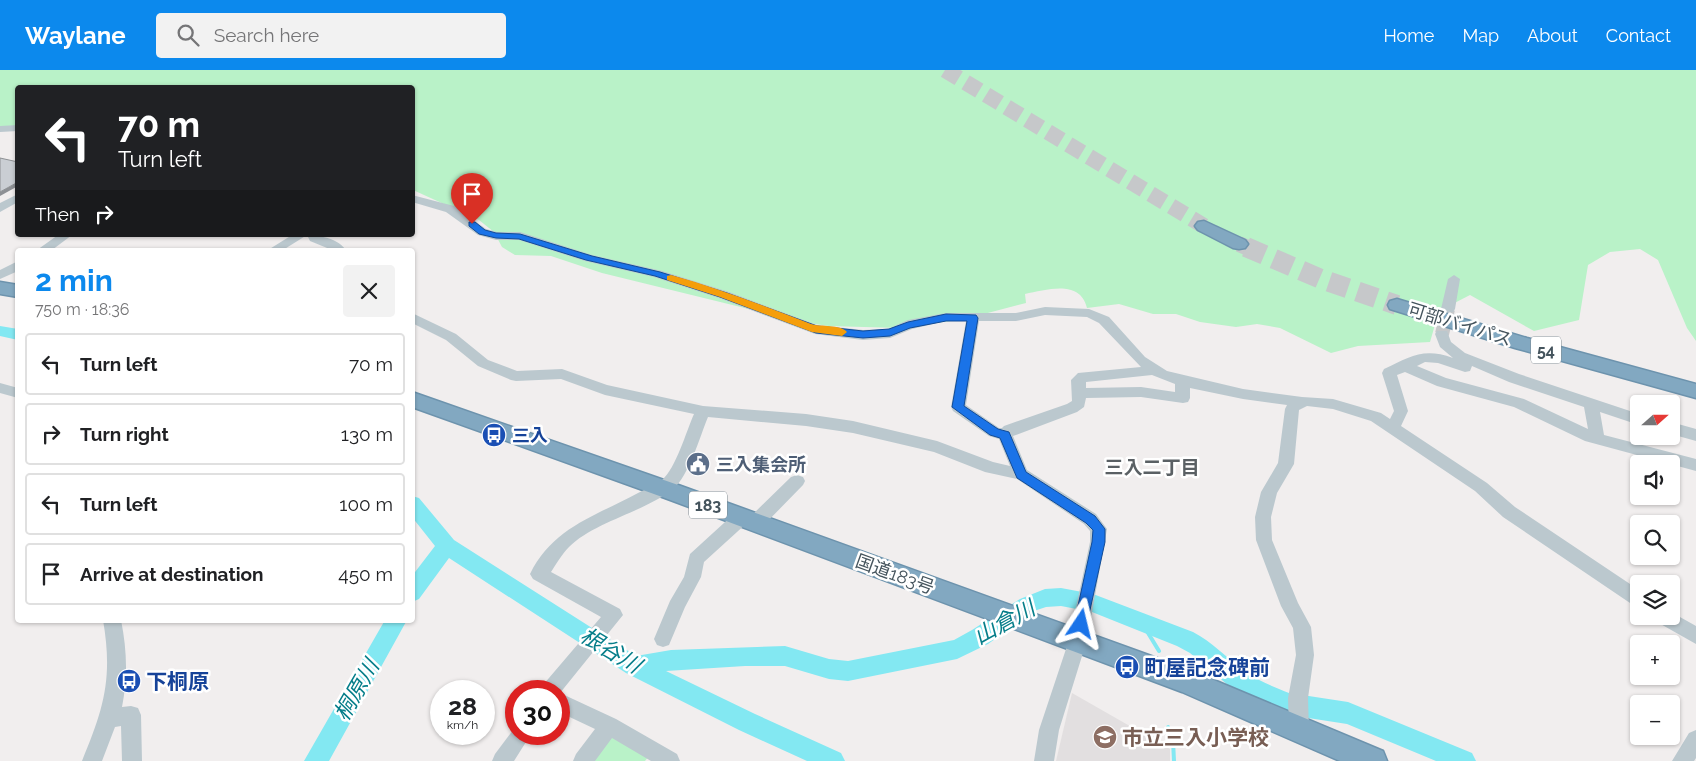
<!DOCTYPE html>
<html lang="en">
<head>
<meta charset="utf-8">
<style>
  :root { --surface:#fff; --page:#f2f2f2; --text:#202124; --muted:#757577; --line:#e0e0e0; --accent:#0c89ed }
  body { margin:0; font-family:Raleway,"Noto Sans JP",sans-serif; background:var(--page); color:var(--text); height:100vh; display:flex; flex-direction:column; font-size:19px; white-space:nowrap }
  * { box-sizing:border-box; margin:0 }
  p { font-size:16px; color:var(--muted) }
  .icon { flex:none; width:28px; height:28px; fill:none; stroke:currentColor; stroke-width:2; stroke-linecap:round; stroke-linejoin:round }
  .map { position:relative; flex:1; overflow:hidden }
  .drawer { position:absolute; left:15px; top:178px; width:400px; height:375px; display:flex; flex-direction:column; background:var(--surface); border-radius:5px; box-shadow:0 1px 4px #0004 }
  .drawer>* { flex:none }
  .top-card { position:absolute; left:15px; top:15px; width:400px; height:152px; border-radius:5px; box-shadow:0 1px 4px #0004; background:#202124; color:#fff; overflow:hidden }
  .needle { width:32px; rotate:69deg }
  .fabs { position:absolute; left:1630px; top:325px; display:grid; gap:10px }
  .fabs a { display:grid; place-items:center; width:50px; height:50px; border-radius:5px; background:var(--surface); box-shadow:0 1px 4px #0004; font-size:25px }
  .speed { position:absolute; left:430px; top:610px; display:flex; gap:10px; font-size:25px; font-weight:700; text-align:center }
  .speed>* { display:grid; place-content:center; width:65px; height:65px; border-radius:50%; background:var(--surface); box-shadow:0 1px 4px #0004; line-height:1 }
  .speed small { font-size:12px; font-weight:400 }
  .speed .limit { border:8px solid #d22; background:#fff; color:#111 }
  .pin { position:absolute; display:grid; place-items:center; width:42px; height:42px; color:#fff; margin:-51px -21px; border-radius:50% 50% 50% 0; rotate:-45deg; box-shadow:0 0 5px #0007 }
  .pin .icon { rotate:45deg }
  .me { position:absolute; width:55px; margin:-28px; rotate:10deg; stroke-linejoin:round; filter:drop-shadow(0 0 4px #0008) }
  .turn { display:flex; align-items:center; gap:18px; height:105px; padding:0 20px; font-size:22px }
  .turn .icon { width:65px; height:65px; stroke-width:2.5 }
  .turn b { display:block; font-size:35px; line-height:42px }
  .then { display:flex; align-items:center; height:48px; padding:0 20px; background:#0003; gap:10px; font-size:19px }
  .round { display:grid; place-items:center; flex:none; width:52px; height:52px; border-radius:5px; background:var(--page) }
  .overview { display:flex; align-items:center; justify-content:space-between; height:85px; padding:0 20px }
  h1 { font-size:30px; font-weight:700; line-height:38px; color:var(--accent) }
  ul { padding:0; list-style:none }
  li { display:flex; align-items:center; gap:15px; height:62px; margin:0 10px 8px; padding:0 10px; border:2px solid var(--line); border-radius:5px }
  li div { flex:1 }
  li b { display:block; font-size:19px }
  li em { font-style:normal }
  header { display:flex; align-items:center; gap:30px; box-sizing:border-box; height:70px; padding:0 25px; background:var(--accent); color:#fff }
  header strong { font-size:24px }
  nav { display:flex; gap:28px; margin-inline-start:auto; font-size:18px }
  .search { width:350px; height:45px; background:var(--page); display:flex; align-items:center; gap:12px; box-sizing:border-box; padding:0 18px; border-radius:5px; color:var(--muted); font-size:19px }
  .map>svg:first-child { display:block }
</style>
</head>
<body>
<header>
<strong>Waylane</strong>
<div class="search"><svg class="icon" aria-label="search" viewBox="0 0 24 24"><circle cx="10" cy="10" r="6"/><path d="M15 15l6 6"/></svg>Search here</div>
<nav><a>Home</a><a>Map</a><a>About</a><a>Contact</a></nav>
</header>
<div class="map">
<svg width="1696" height="691" viewBox="0 0 1696 691">
  <rect width="100%" height="100%" fill="#f1eeee"/>
  <path fill="#e2dfe0" d="M1072,623L1170,679V691H1056Z"/>
  <path fill="#b9f2c8" d="M0,0H1696V271L1687,258L1658,190L1640,179L1610,182L1588,195L1579,250L1534,261L1470,225L1439,241L1430,272L1358,276L1331,283L1280,258L1257,254L1236,257L1200,252L1176,244H1153L1119,234L1087,238C1080,209 1047,220 1025,224L1026,233L965,249L900,258L828,256L802,252L602,203L551,186L515,185L502,177L494,162L479,150L413,120L412,18H18L17,58L0,59Z
    M614,667L649,686L645,691H591L604,670Z"/>
  <g fill="none" stroke-linecap="round" stroke-linejoin="round">
    <path stroke="#83e8f2" stroke-width="4" d="M1142,553L1159,581
      M1168,657L1173,670L1174,691"/>
    <path fill="#83e8f2" fill-rule="evenodd" d="M0,256L18,259V270L0,266Z
      M412,426L419,428L454,470L636,586L671,580L785,576L829,589L848,591L954,570L972,560L1020,529L1045,519L1061,518L1093,524L1193,562C1212,572 1226,587 1243,600C1256,610 1274,617 1289,623L1348,632L1472,683L1476,691H1436L1347,654L1289,645L1266,635L1229,616L1190,583L1177,576L1092,542L1061,536L1046,537L1034,541L988,574L957,589L848,611L829,609L785,596H745L666,601L755,644L841,683L845,691H807L739,660L626,603L449,488L419,529L412,532V506L435,476L412,447Z
      M385,550H407L329,691H304Z"/>
    <path stroke="#c6c8ca" stroke-width="14" stroke-dasharray="14 7" stroke-linecap="butt" d="M1442,264L1448,239"/>
    <path stroke="#c6c8ca" stroke-width="16" stroke-dasharray="16 8" stroke-linecap="butt" d="M945,0L1204,156
      M1239,174L1248,178"/>
    <path stroke="#c6c8ca" stroke-width="20" stroke-dasharray="20 10" stroke-linecap="butt" d="M1246,177L1321,209L1397,235"/>
    <g stroke="#6d93ad" stroke-width="3">
      <path id="highway" d="M1204,151L1245,170L1248,174L1245,178L1239,179L1233,178L1198,160L1195,156L1198,152Z
        M0,212L18,215V227L0,224Z
        M1397,229L1527,268L1696,314V328L1515,278L1390,239L1388,235L1390,231Z
        M412,322L681,416L1190,600L1383,681L1387,691H1340L1182,622L665,428L412,337Z"/>
    </g>
    <path fill="#bbc8ce" fill-rule="evenodd" d="M18,55V61L0,62V56Z
      M18,124V132L0,142V133Z
      M412,125L454,136L486,159L497,162H520L592,185L662,201L729,222L817,255L863,260L888,259L908,250L946,243H1016L1045,237L1089,239L1109,247L1145,287L1167,301L1243,319L1302,327L1333,329L1381,343L1390,349L1394,341L1382,303L1384,299C1410,287 1423,277 1453,288L1440,277L1435,264L1437,261H1447L1451,272L1465,283L1519,304L1639,344V355L1600,342L1604,365L1696,389V401L1585,371L1514,337L1437,316L1405,302L1397,305L1408,341L1401,356L1487,413L1515,437L1639,520V538L1633,535L1503,447L1475,421L1371,351L1333,339L1307,336L1299,340L1294,394L1277,423L1271,447L1272,470L1298,533L1311,557L1314,585L1308,628L1309,660L1306,667L1299,670L1292,667L1289,660L1288,628L1296,585L1293,558L1281,536L1256,470L1255,447L1261,422L1278,393L1285,339L1287,335L1243,329L1190,318V328L1188,332L1183,333L1141,327L1086,328L1084,337L1077,342L1013,366L1027,400L1096,444L1107,459L1087,570L1059,660L1054,691H1034L1039,660L1069,570L1090,472V461L1084,454L1017,409L985,402L934,382L853,363L806,356L708,347C700,366 689,406 673,419C644,442 594,452 569,477C562,484 556,494 551,502L620,539L623,545L560,623L616,649L677,684L680,691H651L612,668L595,691H573L576,684L595,659L559,642V621H540L543,615L601,547L533,509L530,504C553,457 596,446 638,423C646,419 656,415 662,410C676,398 686,362 694,344L605,325L561,309L516,311L511,310L478,296L446,270L412,253V243L456,264L488,290L517,301L562,299L607,315L703,336L806,344L853,351L937,371L993,392L1010,396L999,369L989,366L953,341L951,337L966,251H946L912,259L890,268L863,270L815,264L719,228L654,207L585,191L519,170H496L478,165L446,142L412,132ZM1045,245L1087,247L1099,253L1141,297L1078,303L1071,310L1072,331L1067,334L1004,356L1002,358H999L966,335L979,251H1016ZM1425,292L1438,293L1465,302L1470,301L1472,296L1509,312L1584,337L1588,359L1524,329L1446,308L1417,296ZM1152,305L1175,314V322L1141,317L1086,318V312Z
      M58,165H72L52,180H37Z
      M292,165C310,165 334,164 346,180H332L310,171L307,165L283,180H268Z
      M18,191V201L0,209V200Z
      M1454,205L1460,209L1455,239L1453,242H1443L1441,239L1448,209Z
      M0,313L18,318V328L0,323Z
      M1671,352L1696,359V371L1671,364Z
      M797,405L803,407L805,411L803,415L762,457L756,459L750,457L748,452L704,492L701,507L685,537L669,575L663,577L657,575L654,569L670,531L684,507L690,484L736,442L742,440L748,442L750,447L791,407Z
      M1671,542L1696,556V574L1657,552L1654,546H1671Z
      M103,550H121C127,580 128,607 122,637L131,636L138,638L141,645L142,691H122L121,656L115,657L102,691H82C104,638 113,608 103,550Z
      M516,656V664H531L514,691H492L495,684Z
      M1696,660V688L1694,691H1672L1689,663Z"/>
    <use href="#highway" fill="#82a8c1" fill-rule="evenodd"/>
  </g>
  <path fill="#8d9094" d="M18,112V116L0,126V122Z"/>
  <path fill="#caced3" stroke="#8d9094" d="M0,88L18,92V112L0,122Z"/>
  <path fill="#1a73e8" stroke="#114b97" d="M469,152H475L485,160L496,163L520,164L592,186L660,202L727,223L817,256L863,261L889,259L908,252L946,244L976,245L978,248L964,336L998,359L1009,362L1026,402L1095,446L1105,459V472L1086,558L1081,560L1076,558L1074,554L1092,472L1093,460L1086,453L1017,408L1000,368L990,365L952,337L967,251H946L910,258L890,266L863,268L816,263L720,227L655,206L586,190L519,169L496,168L479,164L469,156Z"/>
  <path fill="#f59e0b" d="M671,205C718,218 764,236 811,254C821,257 840,254 847,262L842,266L812,262L720,227L667,210V206Z"/>
  <defs>
    <g id="bus-disc" transform="scale(1.25)"><circle r="9.5" fill="#1a4fb4" stroke="#fff"/><path d="M-5-6H5V4H4V6H2V4H-2V6H-4V4H-5ZM-3.5-4V0h7V-4ZM-3.5 1.2v1.5H-2V1.2ZM2 1.2v1.5H3.5V1.2Z" fill="#fff"/></g>
    <g id="civic-disc" transform="scale(1.25)"><circle r="9.5" fill="#5c6f8a" stroke="#fff"/><path d="M-.6-6.5H3V-4.5H.6V-3L4-1V1h2V6H-6V1h2V-1L-.6-3ZM-1.2 2.5V6h2.4V2.5Z" fill="#fff"/></g>
    <g id="school-disc" transform="scale(1.25)"><circle r="9.5" fill="#8d6e63" stroke="#fff"/><path d="M0-5L7-2L0 1L-7-2ZM-4 1L0 2.5L4 1V4Q0 6-4 4Z" fill="#fff"/></g>
  </defs>
  <g fill-rule="evenodd">
    <use href="#bus-disc" x="494" y="365"/>
    <use href="#civic-disc" x="698" y="394"/>
    <use href="#bus-disc" x="1127" y="597"/>
    <use href="#bus-disc" x="129" y="611"/>
    <use href="#school-disc" x="1105" y="667"/>
  </g>
  <g text-anchor="middle" dominant-baseline="central" stroke-width="5" stroke-linejoin="round" paint-order="stroke">
    <g fill="#fff" stroke="#7d878e" stroke-width="1">
      <rect x="1531" y="266.5" width="30" height="27" rx="4"/>
      <rect x="689" y="421.5" width="38" height="27" rx="4"/>
    </g>
    <g font-size="16" font-weight="bold" fill="#45545d">
      <text x="1546" y="280">54</text>
      <text x="708" y="435">183</text>
    </g>
    <g font-size="18" fill="#45545d" stroke="#fff">
      <text transform="translate(1460 254) rotate(17)">可部バイパス</text>
      <text transform="translate(895 504) rotate(20)">国道183号</text>
    </g>
    <g font-size="18" font-weight="bold" fill="#164399" stroke="#fff" text-anchor="start">
      <text x="512" y="365">三入</text>
    </g>
    <g font-size="18" font-weight="bold" fill="#4e5e75" stroke="#fff" text-anchor="start">
      <text x="716" y="394">三入集会所</text>
    </g>
    <g font-size="19" font-weight="bold" fill="#5a6064" stroke="#fff">
      <text x="1152" y="397">三入二丁目</text>
    </g>
    <g font-size="21" font-weight="bold" fill="#164399" stroke="#fff" text-anchor="start">
      <text x="1144" y="597">町屋記念碑前</text>
      <text x="146" y="611">下桐原</text>
    </g>
    <g font-size="21" font-weight="bold" fill="#785e54" stroke="#fff" text-anchor="start">
      <text x="1122" y="667">市立三入小学校</text>
    </g>
    <g font-size="22" font-style="italic" fill="#067e8a" stroke="#fff">
      <text transform="translate(1004 552) rotate(-29)">山倉川</text>
      <text transform="translate(611 580) rotate(31)">根谷川</text>
      <text transform="translate(356 620) rotate(-60)">桐原川</text>
    </g>
  </g>
</svg>
<div class="fabs">
<a><svg class="needle" viewBox="-14 -14 28 28"><path d="M0-13l5 13h-10z" fill="#e53935"/><path d="M0 13l5-13h-10z" fill="#757577"/></svg></a>
<a><svg class="icon" aria-label="sound" viewBox="0 0 24 24"><path d="M4 9h4l5-4v14l-5-4H4zM17 9q2 3 0 6"/></svg></a>
<a><svg class="icon" aria-label="search" viewBox="0 0 24 24"><circle cx="10" cy="10" r="6"/><path d="M15 15l6 6"/></svg></a>
<a><svg class="icon" aria-label="layers" viewBox="0 0 24 24"><path d="M12 4l9 5-9 5-9-5zM3 14l9 5 9-5"/></svg></a>
<a>+</a>
<a>−</a>
</div>
<div class="speed"><div>28<small>km/h</small></div><div class="limit">30</div></div>
<div class="pin" style="left:472px;top:154px;background:#d93025"><svg class="icon" aria-label="arrive" viewBox="0 0 24 24"><path d="M6 21V4h12l-3 4 3 4H6"/></svg></div>
<svg class="me" style="left:1081px;top:554px" viewBox="-20 -20 40 40"><path d="M0-17L14 15 0 8-14 15z" fill="#1a73e8" stroke="#fff" stroke-width="4"/></svg>
<div class="top-card">
<div class="turn"><svg class="icon" aria-label="left" viewBox="0 0 24 24"><path d="M17 20v-9H6M10 6l-5 5 5 5"/></svg><div><b>70 m</b>Turn left</div></div>
<div class="then">Then<svg class="icon" aria-label="right" viewBox="0 0 24 24"><path d="M7 20v-9h11M14 6l5 5-5 5"/></svg></div>
</div>
<section class="drawer">
<div class="overview"><div><h1>2 min</h1><p>750 m · 18:36</p></div><a class="round"><svg class="icon" aria-label="close" viewBox="0 0 24 24"><path d="M6 6l12 12M18 6L6 18"/></svg></a></div>
<ul>
<li><svg class="icon" aria-label="left" viewBox="0 0 24 24"><path d="M17 20v-9H6M10 6l-5 5 5 5"/></svg><div><b>Turn left</b></div><em>70 m</em></li>
<li><svg class="icon" aria-label="right" viewBox="0 0 24 24"><path d="M7 20v-9h11M14 6l5 5-5 5"/></svg><div><b>Turn right</b></div><em>130 m</em></li>
<li><svg class="icon" aria-label="left" viewBox="0 0 24 24"><path d="M17 20v-9H6M10 6l-5 5 5 5"/></svg><div><b>Turn left</b></div><em>100 m</em></li>
<li><svg class="icon" aria-label="arrive" viewBox="0 0 24 24"><path d="M6 21V4h12l-3 4 3 4H6"/></svg><div><b>Arrive at destination</b></div><em>450 m</em></li>
</ul>
</section>
</div>
</body>
</html>
